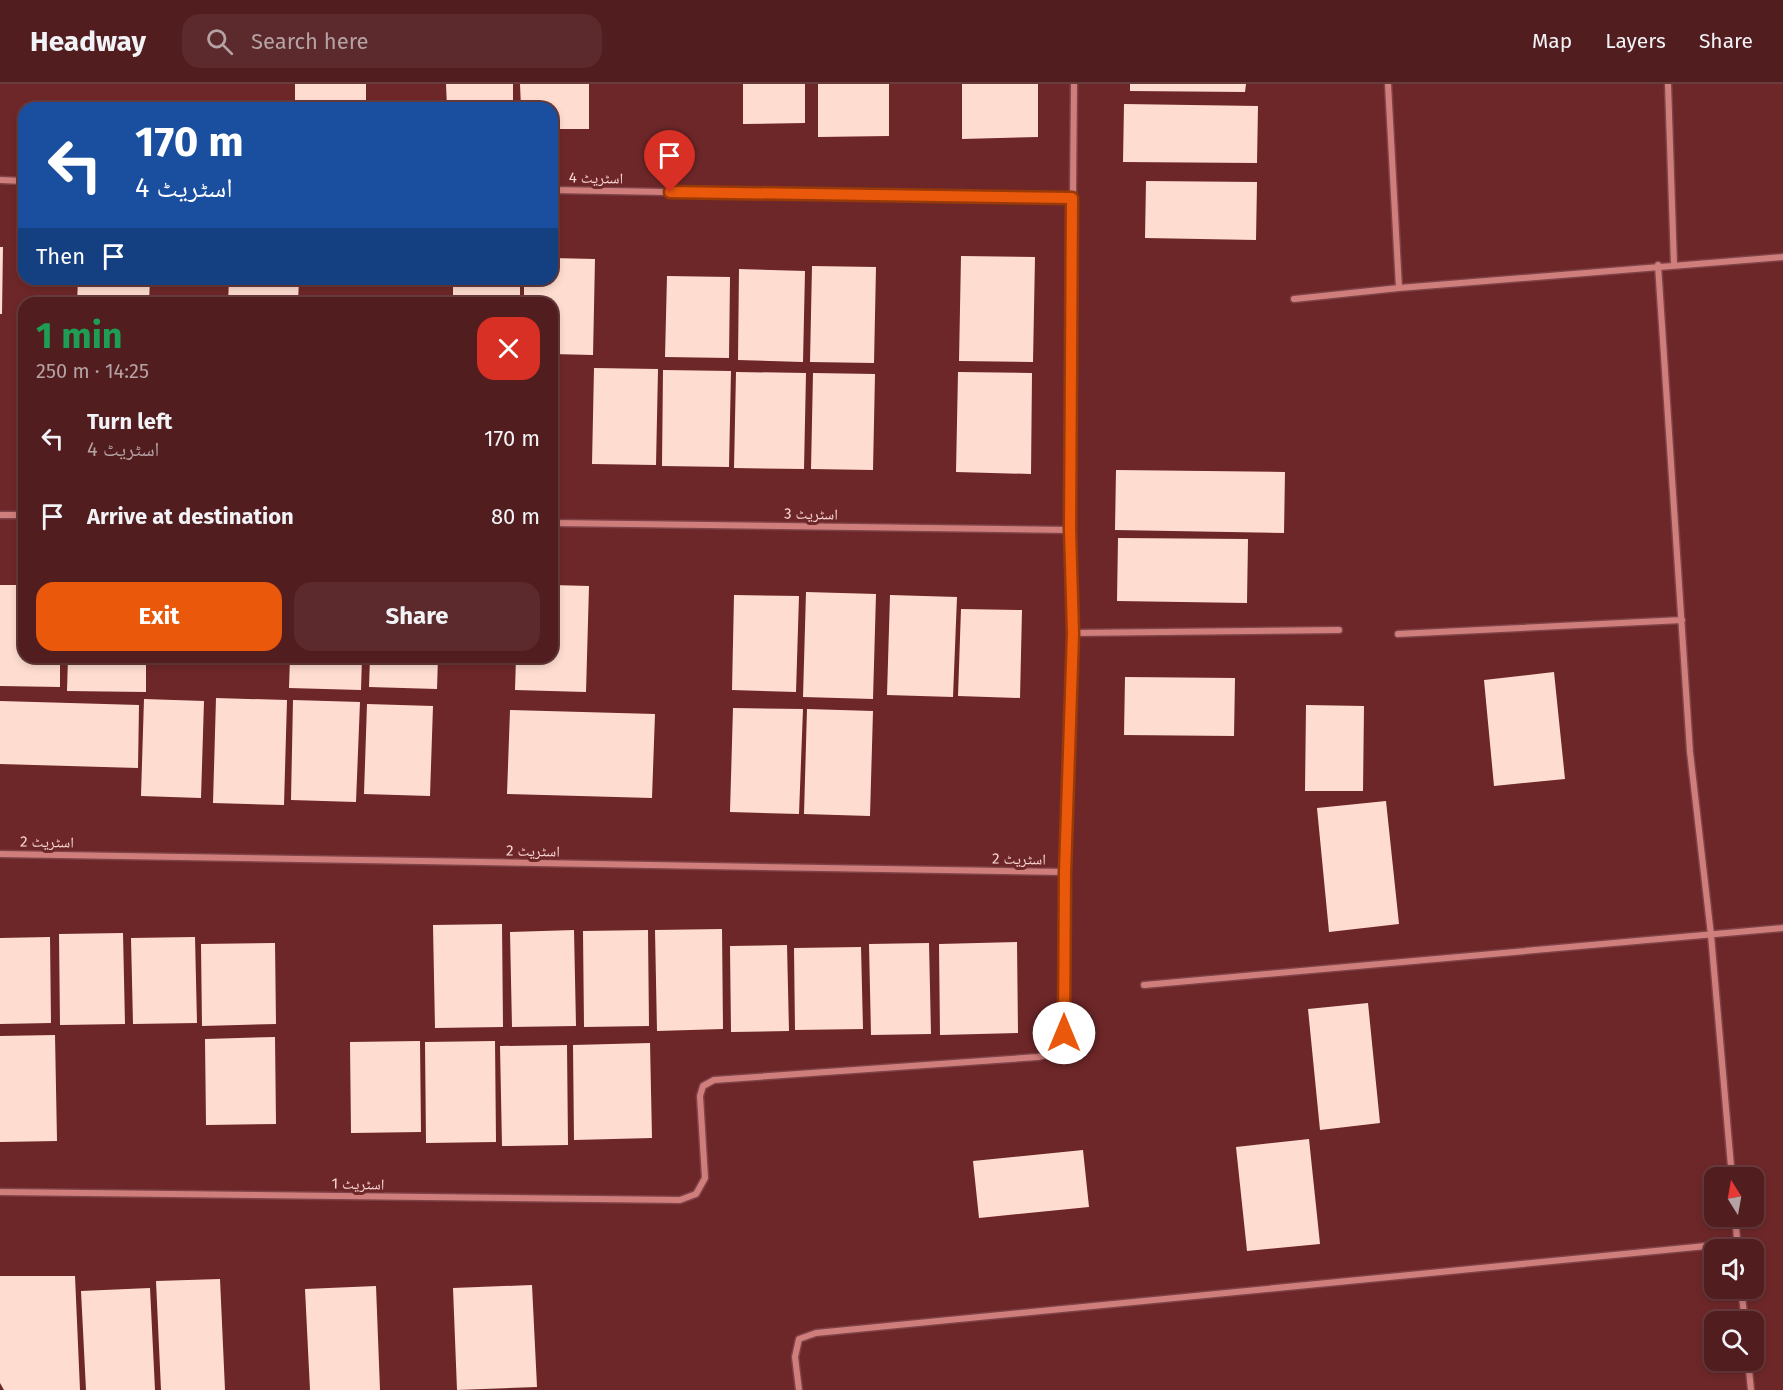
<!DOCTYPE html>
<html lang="en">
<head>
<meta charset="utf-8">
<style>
  :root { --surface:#521d1f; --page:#5c2a2c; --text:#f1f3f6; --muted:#b5a2a4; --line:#683b3d; --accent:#ea580c }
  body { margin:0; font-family:"Fira Sans","Noto Naskh Arabic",sans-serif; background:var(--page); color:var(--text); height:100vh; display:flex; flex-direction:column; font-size:22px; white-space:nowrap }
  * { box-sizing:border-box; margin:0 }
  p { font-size:20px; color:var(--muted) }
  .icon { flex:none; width:33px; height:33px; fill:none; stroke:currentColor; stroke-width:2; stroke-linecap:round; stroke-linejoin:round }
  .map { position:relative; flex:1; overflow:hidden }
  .details { position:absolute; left:18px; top:213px; width:540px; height:366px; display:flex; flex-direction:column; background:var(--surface); border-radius:18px; box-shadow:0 3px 9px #0003,0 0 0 2px var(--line) }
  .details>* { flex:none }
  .guide { position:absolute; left:18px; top:18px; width:540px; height:183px; border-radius:18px; box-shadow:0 3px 9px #0003,0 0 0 2px var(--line); background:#1a4fa0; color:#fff; overflow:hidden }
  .needle { width:39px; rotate:349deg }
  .tools { position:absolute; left:1704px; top:1083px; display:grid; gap:12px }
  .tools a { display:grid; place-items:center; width:60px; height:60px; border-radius:12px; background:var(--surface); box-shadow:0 3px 9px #0003,0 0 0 2px var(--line); font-size:30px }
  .pin { position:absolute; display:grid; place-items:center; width:51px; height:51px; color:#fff; margin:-62px -26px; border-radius:50% 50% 50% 0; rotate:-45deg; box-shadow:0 0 6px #0007 }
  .pin .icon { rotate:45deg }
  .me { position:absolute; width:66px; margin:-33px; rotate:0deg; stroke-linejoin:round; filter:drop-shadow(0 0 4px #0008) }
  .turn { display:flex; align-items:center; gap:21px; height:126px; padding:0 18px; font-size:27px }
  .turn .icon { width:78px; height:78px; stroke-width:2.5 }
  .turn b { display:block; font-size:42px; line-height:51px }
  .then { display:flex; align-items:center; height:57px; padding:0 18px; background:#0003; gap:12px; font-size:22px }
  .round { display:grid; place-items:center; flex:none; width:63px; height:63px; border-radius:18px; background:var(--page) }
  .summary { display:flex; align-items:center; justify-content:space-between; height:102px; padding:0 18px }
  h1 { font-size:36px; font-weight:700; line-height:45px; color:#1e9e55 }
  .primary-button { display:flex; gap:12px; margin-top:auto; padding:12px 18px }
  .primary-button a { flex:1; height:69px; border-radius:18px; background:var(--accent); color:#fff; font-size:24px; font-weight:700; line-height:69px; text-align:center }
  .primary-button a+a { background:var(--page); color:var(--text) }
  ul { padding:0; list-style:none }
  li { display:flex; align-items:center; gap:18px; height:78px; padding:0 18px }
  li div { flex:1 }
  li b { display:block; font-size:22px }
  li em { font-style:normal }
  header { display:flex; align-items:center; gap:36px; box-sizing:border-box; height:84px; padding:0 30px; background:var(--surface); border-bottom:2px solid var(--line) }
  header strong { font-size:28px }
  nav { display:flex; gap:33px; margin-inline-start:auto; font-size:21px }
  .search { width:420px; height:54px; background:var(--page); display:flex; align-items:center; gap:15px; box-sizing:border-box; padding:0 21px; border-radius:18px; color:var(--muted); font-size:22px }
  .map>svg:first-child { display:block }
</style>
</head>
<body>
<header>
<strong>Headway</strong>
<div class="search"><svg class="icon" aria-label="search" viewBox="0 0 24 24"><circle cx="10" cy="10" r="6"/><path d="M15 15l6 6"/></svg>Search here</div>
<nav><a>Map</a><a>Layers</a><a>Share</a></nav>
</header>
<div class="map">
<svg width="1783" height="1306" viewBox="0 0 1783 1306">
  <rect width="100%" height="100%" fill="#6e2729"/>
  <path fill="#feddd0" d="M295,0H366V24H295Z
    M446,0H513V24H447Z
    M520,0H589V45H552V24H521Z
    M743,0H805V39L743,40Z
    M818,0H889V52L818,53Z
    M962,0H1038V53L962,55Z
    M1130,0H1246L1245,8L1130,7Z
    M1124,20L1258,22L1257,79L1123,78Z
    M1146,97L1257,98L1256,156L1145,154Z
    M0,163H3L2,230H0Z
    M961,172L1035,173L1033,278L959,277Z
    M552,174L595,175L593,271L552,270V219H524V195H552Z
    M812,182L876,183L874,279L810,278Z
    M739,185L805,187L803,278L738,276Z
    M667,192L730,193L729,274L665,273Z
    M78,195H150L149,219H77Z
    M229,195H299L298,219H228Z
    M453,195H520V219H453Z
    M594,284L658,285L656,381L592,380Z
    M663,286L731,287L729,383L662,382Z
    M736,288L806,289L804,385L734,384Z
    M958,288L1032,289L1031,390L956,388Z
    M813,289L875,290L873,386L811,385Z
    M1116,386L1285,388L1284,449L1115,446Z
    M1118,454L1248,455L1247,519L1117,517Z
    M0,501H24V573H60V603L0,602Z
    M552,501L589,502L586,608L515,606L516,573H552Z
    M806,508L876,510L873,615L803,613Z
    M734,511L799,512L796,608L732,606Z
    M890,511L957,513L953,613L887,611Z
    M961,525L1022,526L1020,614L958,612Z
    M68,573H146V608L67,607Z
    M290,573H362L361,606L289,604Z
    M370,573H438L437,605L369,603Z
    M1554,588L1565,695L1494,702L1484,596Z
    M1125,593L1235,594L1234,652L1124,651Z
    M216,614L287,616L284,721L213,719Z
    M144,615L204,617L201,714L141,712Z
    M293,616L360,618L356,718L291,716Z
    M0,617L139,621L138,684L0,680Z
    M367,620L433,622L430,712L364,710Z
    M1306,621L1364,622L1363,707H1305Z
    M733,624L803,625L799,730L730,728Z
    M807,625L873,627L870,732L804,730Z
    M510,626L655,630L652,714L507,710Z
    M1386,717L1399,840L1329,848L1317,724Z
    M502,840L503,943L435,944L433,841Z
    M722,845L723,945L657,947L655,846Z
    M574,846L576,942L512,943L510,848Z
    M648,846L649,942L584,943L583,847Z
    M123,849L125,940L60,941L59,850Z
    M50,853L51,939L0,940V854Z
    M195,853L197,939L133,940L131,854Z
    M1017,858L1018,949L940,951L939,860Z
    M275,859L276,940L202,942L201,860Z
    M929,859L931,950L871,951L869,860Z
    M787,861L789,947L731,948L730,862Z
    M861,863L863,945L795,946L794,864Z
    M1368,919L1380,1039L1320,1046L1308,925Z
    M55,951L57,1057L0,1058V952Z
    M275,953L276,1040L206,1041L205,955Z
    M420,957L421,1048L351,1049L350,958Z
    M495,957L496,1058L426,1059L425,958Z
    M650,959L652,1054L574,1056L573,961Z
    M567,961L568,1061L502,1062L500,962Z
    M1309,1055L1320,1160L1247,1167L1236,1063Z
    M1083,1066L1089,1123L979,1134L973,1077Z
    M0,1192H75L80,1306H4L0,1299Z
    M220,1195L225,1306H161L156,1197Z
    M532,1201L537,1303L457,1306L453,1204Z
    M376,1202L380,1306H310L305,1205Z
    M150,1204L155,1306H86L81,1207Z"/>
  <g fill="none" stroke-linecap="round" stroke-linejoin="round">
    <g stroke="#7f4247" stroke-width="9">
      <path id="street" d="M1388,0L1399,204
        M1668,0L1674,181
        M0,96L24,97
        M552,106L1072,115
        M1658,181L1690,668L1711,851L1732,1094
        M1294,215L1399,204L1783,173
        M0,431H24
        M552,439L1070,446
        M1073,549L1339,546
        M1398,550L1682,536
        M0,770L1065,788
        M1144,901L1783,844
        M0,1108L680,1116L696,1110L705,1094L700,1012L703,1002L714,996L1038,973L1054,969L1064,949L1065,788L1073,549L1070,446L1074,0
        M1735,1132L1738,1166
        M1741,1204L1745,1238
        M1748,1276L1751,1306
        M799,1306L795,1273L799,1255L816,1249L1737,1159"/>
    </g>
    <use href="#street" stroke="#cf7e7c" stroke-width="6"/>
  </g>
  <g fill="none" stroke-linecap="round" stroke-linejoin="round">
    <g stroke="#983908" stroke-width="15">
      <path id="route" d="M670,108L1072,114L1070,446L1073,549L1065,788L1064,949"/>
    </g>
    <use href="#route" stroke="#ea580c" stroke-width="10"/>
  </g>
  <g text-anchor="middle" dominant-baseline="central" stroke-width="6" stroke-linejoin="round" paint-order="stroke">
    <g font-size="15" fill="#f9d6d4" stroke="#6e2729">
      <text transform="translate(596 94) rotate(1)">اسٹریٹ 4</text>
      <text transform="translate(811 430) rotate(1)">اسٹریٹ 3</text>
      <text transform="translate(47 758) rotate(1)">اسٹریٹ 2</text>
      <text transform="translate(533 767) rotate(1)">اسٹریٹ 2</text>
      <text transform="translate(1019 775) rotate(1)">اسٹریٹ 2</text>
      <text transform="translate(358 1100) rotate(1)">اسٹریٹ 1</text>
    </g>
  </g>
</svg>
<div class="tools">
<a><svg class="needle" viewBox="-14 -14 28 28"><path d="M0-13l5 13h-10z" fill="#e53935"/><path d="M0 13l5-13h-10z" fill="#b5a2a4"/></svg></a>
<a><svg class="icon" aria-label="sound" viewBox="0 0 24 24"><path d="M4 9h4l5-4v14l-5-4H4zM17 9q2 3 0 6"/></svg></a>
<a><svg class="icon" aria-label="search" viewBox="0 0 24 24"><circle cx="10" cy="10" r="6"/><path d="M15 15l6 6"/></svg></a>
</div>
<div class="pin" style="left:670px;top:108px;background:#d93025"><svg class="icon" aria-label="arrive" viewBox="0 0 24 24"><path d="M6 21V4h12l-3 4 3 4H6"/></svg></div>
<svg class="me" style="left:1064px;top:949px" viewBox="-20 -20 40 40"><circle r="19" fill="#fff"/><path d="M0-13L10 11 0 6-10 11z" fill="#ea580c"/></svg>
<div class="guide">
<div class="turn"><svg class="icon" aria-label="left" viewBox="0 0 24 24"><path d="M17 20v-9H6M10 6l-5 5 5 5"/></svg><div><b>170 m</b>اسٹریٹ 4</div></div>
<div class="then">Then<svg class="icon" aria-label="arrive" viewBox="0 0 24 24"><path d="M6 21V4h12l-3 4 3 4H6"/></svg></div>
</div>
<section class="details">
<div class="summary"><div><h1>1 min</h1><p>250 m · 14:25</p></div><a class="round" style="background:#d93025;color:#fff"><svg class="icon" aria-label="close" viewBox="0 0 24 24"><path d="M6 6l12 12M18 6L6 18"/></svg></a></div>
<ul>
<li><svg class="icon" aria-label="left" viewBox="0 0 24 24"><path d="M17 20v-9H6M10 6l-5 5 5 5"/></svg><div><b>Turn left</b><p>اسٹریٹ 4</p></div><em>170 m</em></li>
<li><svg class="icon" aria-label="arrive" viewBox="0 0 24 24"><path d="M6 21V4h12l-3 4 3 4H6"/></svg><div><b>Arrive at destination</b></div><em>80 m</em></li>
</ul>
<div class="primary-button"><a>Exit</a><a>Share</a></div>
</section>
</div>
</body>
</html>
